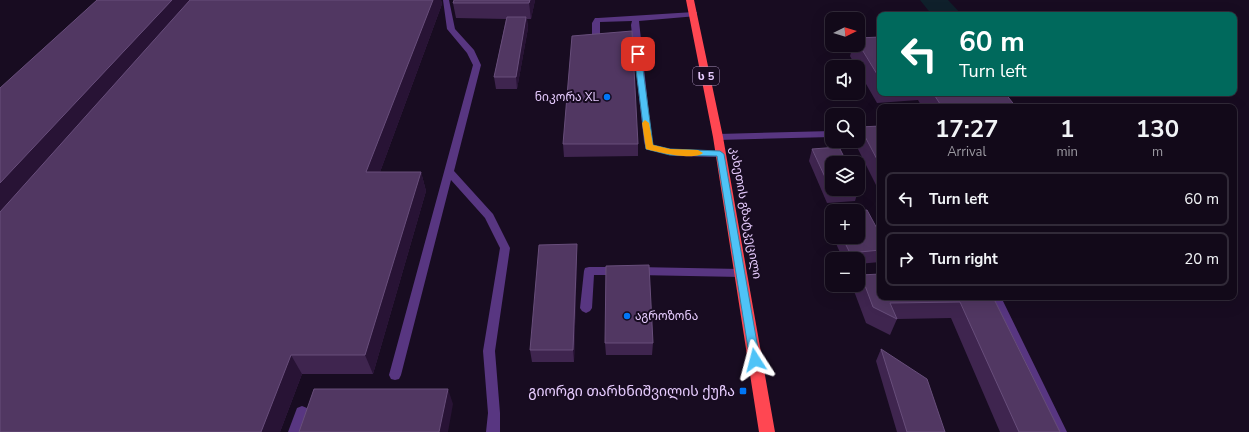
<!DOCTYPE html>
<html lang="en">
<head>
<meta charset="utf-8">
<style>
  :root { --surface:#120919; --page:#1b1222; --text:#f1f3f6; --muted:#9c9aa2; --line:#312a38 }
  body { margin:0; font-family:"Nunito Sans","Noto Sans Georgian",sans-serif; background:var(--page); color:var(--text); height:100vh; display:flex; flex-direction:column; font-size:15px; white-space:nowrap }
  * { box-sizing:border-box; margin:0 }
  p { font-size:13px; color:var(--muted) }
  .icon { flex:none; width:22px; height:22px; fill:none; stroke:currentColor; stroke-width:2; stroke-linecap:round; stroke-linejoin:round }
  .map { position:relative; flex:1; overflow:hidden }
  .sheet { position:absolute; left:877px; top:104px; width:360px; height:196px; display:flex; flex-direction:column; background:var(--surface); border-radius:8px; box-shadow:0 4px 16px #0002,0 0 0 1px var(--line) }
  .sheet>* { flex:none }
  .hud { position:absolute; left:877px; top:12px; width:360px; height:84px; border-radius:8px; box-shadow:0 4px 16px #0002,0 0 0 1px var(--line); background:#00695c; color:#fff; overflow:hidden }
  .needle { width:26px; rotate:85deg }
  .buttons { position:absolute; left:825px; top:12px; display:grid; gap:8px }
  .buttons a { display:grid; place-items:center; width:40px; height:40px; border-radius:8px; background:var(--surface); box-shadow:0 4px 16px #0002,0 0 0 1px var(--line); font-size:20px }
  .pin { position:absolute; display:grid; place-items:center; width:34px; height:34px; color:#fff; margin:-17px; border-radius:8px; box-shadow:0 2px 6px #0006 }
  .me { position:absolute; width:44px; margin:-22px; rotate:351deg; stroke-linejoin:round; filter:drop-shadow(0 0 3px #0008) }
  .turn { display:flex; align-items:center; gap:14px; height:84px; padding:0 16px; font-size:18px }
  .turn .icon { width:52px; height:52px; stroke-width:2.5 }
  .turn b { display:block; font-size:28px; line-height:34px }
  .eta { display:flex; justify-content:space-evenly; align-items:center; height:68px; text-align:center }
  .eta b { font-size:24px; font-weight:700; line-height:28px }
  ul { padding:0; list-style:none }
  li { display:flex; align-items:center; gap:12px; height:54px; margin:0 8px 6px; padding:0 8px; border:2px solid var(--line); border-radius:8px }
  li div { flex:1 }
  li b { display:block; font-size:15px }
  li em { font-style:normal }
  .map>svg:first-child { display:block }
</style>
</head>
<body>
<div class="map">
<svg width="1249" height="432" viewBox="0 0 1249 432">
  <rect width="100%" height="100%" fill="#180c21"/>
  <path fill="#0f202b" d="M920,0H948L962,15H932Z"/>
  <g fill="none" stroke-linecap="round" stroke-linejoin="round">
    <path fill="#583681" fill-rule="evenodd" d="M443,0H449L455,29L474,50L481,65L454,171L493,214L510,248L495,351L500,413V432H486L488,413L483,351L500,248L485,218L451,180L401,375L399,379L395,380L391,379L389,375L473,65L467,53L447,29Z
      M694,12H697V16L639,21L652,142L653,145L675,150L723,152L725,154L723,156L720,157L675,156L646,149L644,142L631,25L632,21L600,22V37L596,39L592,37V23L595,18H598Z
      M832,131V137L718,140L714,137L718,134Z
      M589,267H619L623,268L624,271L623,274L619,275H594L592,308L590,311L586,313L582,311L580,308L584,271L585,268Z
      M637,267L741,269L745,270L746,273L745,276L741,277L637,275L633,274L632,271L633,268Z
      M989,297H1001L1067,432H1053Z
      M302,406L307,408L308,412L302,432H288L297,408Z"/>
    <path fill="#ff4752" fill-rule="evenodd" d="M686,0H694L723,137L775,432H759L713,137Z"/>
  </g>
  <path fill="#3f254f" d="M97,0H441L442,4L380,172H421L426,191L373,374H302L280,432H0Z
    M454,0H535L531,19H527L528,28L517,89H496L494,77L506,19L456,18L453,3Z
    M880,37V93H1005L1016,107H922L918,100L877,103L858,70V67H856L850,56L853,45H858V38Z
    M880,126V193L855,143L856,141H858V134L860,127Z
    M563,144H638V156L564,157Z
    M812,149L832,189H858V186L859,188L855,201L827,203L809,161Z
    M831,213H832V235L828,226Z
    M880,234V262L858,264V259H843L833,237H858Z
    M577,257L574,362H532L530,350Z
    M861,275L993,297L1060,432H1000L951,318L897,319L890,335L866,323L854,291L857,285H858V282Z
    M605,343H653L652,355H606Z
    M881,349L945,432H897L876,361Z"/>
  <path fill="#281335" d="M172,0H196L0,221V183Z
    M433,0H441L442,4L373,191L366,172Z
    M530,0H535L531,19L529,3Z
    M526,17L528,28L517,89L516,77Z
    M421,172L426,191L373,374L365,355Z
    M577,244V257L574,362L573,350Z
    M291,355L302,374L280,432H261Z
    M448,389L453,404L448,432H439Z"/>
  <path fill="#513762" stroke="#684e7b" d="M97,0H172L0,183V88Z
    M190,0H433L366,172H421L365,355H291L261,432H0V212Z
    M454,0H530L529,3H453Z
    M507,17H526L516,77H494Z
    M632,31L638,144H563L572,36Z
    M880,37V79L858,43V38Z
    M933,93H1005L1016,107H942Z
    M880,126V165L860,127Z
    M839,147L847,163H832V189H850L831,190L812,149Z
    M867,210L880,234V250L850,253L842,237H858V211H855Z
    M577,244L573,350H530L539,245Z
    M649,265L653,343H605L606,266Z
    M880,274V297H993L1060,432H1019L960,302L890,303L897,319L873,307L861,275Z
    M881,349L927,379L945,432H907Z
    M314,389H448L439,432H299Z"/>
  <path fill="#4fc3f7" stroke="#337fa1" d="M638,52L641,54L653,145L670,149L720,151L724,154L760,360L759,363L755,364L751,363L750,360L717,156L670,155L646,149L634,54Z"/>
  <path fill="#f59e0b" d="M645,120L649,123L653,145L670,149L698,150L703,153C694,161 657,152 646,149L642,123Z"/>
  <g fill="#0076f7" stroke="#180c21" stroke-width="1.5">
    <circle cx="607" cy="97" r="4"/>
    <circle cx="627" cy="316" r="4"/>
    <rect x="739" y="387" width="8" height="8" rx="2"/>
  </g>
  <g text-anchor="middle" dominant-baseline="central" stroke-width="4" stroke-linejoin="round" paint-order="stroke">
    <rect fill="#180c21" stroke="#a992bc" stroke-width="1" x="693" y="67" width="26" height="18" rx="3"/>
    <g font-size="11" font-weight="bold" fill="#e7ccff">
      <text x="706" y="76">ს 5</text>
    </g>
    <g font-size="12" fill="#e7ccff" stroke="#180c21" text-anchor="end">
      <text x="599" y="97">ნიკორა XL</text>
      <text x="635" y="316" text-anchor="start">აგროზონა</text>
    </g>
    <g font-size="12" fill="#e7ccff" stroke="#180c21">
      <text transform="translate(746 213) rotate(80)">კახეთის გზატკეცილი</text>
    </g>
    <g font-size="14" fill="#e7ccff" stroke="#180c21" text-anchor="end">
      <text x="735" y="391">გიორგი თარხნიშვილის ქუჩა</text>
    </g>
  </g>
</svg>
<div class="buttons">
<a><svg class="needle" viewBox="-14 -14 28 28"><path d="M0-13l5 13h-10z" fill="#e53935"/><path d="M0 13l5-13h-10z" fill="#9c9aa2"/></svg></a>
<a><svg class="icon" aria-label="sound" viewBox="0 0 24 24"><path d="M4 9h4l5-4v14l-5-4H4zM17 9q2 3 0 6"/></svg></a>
<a><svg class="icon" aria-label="search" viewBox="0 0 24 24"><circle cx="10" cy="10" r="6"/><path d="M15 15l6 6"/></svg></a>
<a><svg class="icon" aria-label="layers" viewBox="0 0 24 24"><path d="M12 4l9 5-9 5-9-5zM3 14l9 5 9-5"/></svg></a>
<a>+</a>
<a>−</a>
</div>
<div class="pin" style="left:638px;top:54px;background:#d93025"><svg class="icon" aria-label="arrive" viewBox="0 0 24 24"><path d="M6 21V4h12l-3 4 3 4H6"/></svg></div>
<svg class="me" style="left:755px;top:360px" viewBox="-20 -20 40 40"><path d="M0-17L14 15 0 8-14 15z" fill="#4fc3f7" stroke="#fff" stroke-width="4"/></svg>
<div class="hud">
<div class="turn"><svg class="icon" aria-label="left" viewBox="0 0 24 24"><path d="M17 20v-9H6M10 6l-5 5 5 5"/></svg><div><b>60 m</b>Turn left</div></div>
</div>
<section class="sheet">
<div class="eta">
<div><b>17:27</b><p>Arrival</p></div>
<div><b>1</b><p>min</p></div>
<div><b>130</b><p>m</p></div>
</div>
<ul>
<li><svg class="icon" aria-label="left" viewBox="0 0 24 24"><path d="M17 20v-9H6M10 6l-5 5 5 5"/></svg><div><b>Turn left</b></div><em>60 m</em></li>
<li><svg class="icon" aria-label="right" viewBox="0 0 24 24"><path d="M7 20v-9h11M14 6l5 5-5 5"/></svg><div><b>Turn right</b></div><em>20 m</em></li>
</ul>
</section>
</div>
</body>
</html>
